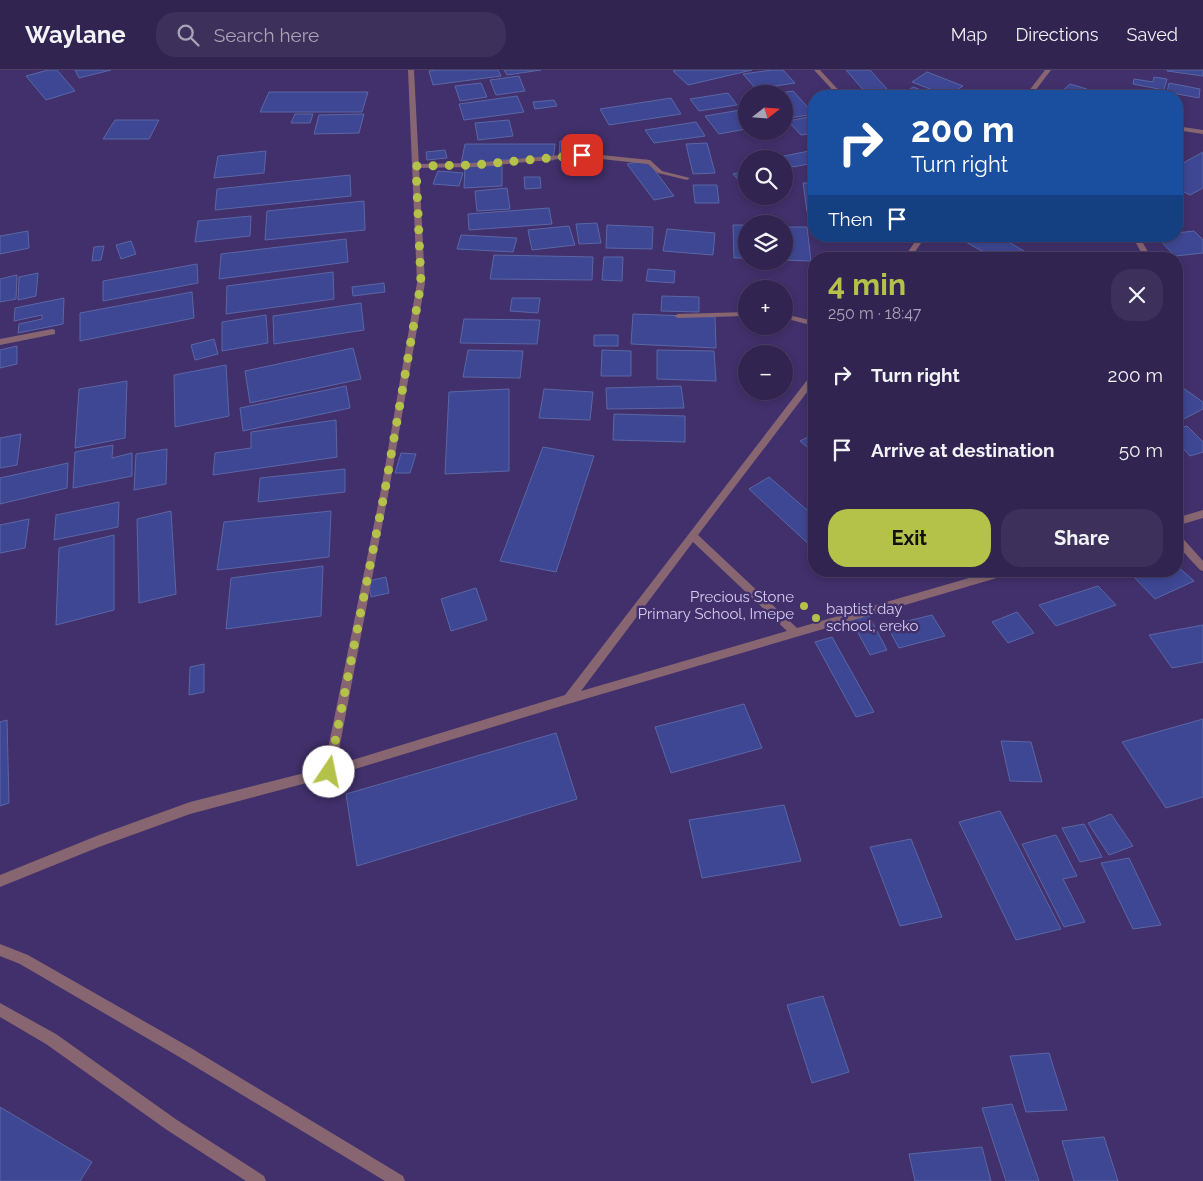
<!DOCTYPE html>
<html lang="en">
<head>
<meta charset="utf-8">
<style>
  :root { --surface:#312450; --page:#3d305a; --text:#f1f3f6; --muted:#a8a4b7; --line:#4c4167; --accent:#b5c249 }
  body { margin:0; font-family:Raleway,sans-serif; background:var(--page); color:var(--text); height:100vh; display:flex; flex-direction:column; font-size:19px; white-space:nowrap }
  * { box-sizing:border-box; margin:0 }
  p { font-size:16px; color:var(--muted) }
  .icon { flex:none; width:28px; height:28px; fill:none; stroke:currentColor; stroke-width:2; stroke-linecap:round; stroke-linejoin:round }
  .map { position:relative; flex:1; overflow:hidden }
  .panel { position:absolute; left:808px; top:182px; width:375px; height:325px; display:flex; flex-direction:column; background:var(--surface); border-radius:20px; box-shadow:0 2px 8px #0003,0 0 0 1px var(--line) }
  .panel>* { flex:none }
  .guide { position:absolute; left:808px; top:20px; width:375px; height:152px; border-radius:20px; box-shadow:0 2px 8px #0003,0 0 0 1px var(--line); background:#1a4fa0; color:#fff; overflow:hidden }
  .needle { width:32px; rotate:73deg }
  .buttons { position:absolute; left:738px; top:15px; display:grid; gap:10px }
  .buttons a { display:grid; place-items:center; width:55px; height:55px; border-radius:50%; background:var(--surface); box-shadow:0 2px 8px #0003,0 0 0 1px var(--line); font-size:25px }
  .pin { position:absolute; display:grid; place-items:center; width:42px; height:42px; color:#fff; margin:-21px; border-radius:10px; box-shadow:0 2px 8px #0006 }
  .me { position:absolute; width:55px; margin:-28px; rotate:11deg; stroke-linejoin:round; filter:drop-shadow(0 0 4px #0008) }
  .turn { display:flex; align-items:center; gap:18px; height:105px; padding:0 20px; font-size:22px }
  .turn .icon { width:65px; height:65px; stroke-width:2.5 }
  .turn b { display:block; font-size:35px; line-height:42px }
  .then { display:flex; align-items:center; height:48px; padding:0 20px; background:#0003; gap:10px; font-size:19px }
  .round { display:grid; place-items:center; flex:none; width:52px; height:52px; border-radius:20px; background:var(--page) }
  .head { display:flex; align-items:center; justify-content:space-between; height:85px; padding:0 20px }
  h1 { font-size:30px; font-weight:700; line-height:38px; color:var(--accent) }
  .primary-button { display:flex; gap:10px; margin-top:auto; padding:10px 20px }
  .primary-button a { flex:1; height:58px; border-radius:20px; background:var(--accent); color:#111; font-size:20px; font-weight:700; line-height:58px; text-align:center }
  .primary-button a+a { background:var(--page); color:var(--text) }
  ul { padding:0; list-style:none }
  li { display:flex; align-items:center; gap:15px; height:75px; padding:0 20px }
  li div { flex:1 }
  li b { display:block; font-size:19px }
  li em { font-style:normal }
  header { display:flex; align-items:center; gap:30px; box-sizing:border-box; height:70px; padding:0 25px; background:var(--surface); border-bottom:1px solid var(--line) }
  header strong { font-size:24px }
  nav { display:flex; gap:28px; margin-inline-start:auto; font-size:18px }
  .search { width:350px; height:45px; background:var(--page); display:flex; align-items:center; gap:12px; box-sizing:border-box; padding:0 18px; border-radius:20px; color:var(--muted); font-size:19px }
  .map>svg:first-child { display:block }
</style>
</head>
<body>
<header>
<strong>Waylane</strong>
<div class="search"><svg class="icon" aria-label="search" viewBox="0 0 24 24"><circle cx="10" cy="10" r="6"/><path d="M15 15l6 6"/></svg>Search here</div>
<nav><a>Map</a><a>Directions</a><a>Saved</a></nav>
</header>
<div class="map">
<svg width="1203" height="1111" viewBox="0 0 1203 1111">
  <rect width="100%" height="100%" fill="#41306b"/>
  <path fill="#3e4793" stroke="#5b66a5" d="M48,0H57L75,21L46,30L26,6Z
    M75,0H111L79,8Z
    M435,0H498L501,6L433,15L429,1Z
    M504,0H541L507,5Z
    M677,0H752L688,15L673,1Z
    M772,0H783L795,13L756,19L743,4Z
    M846,0H870L887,19L865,22Z
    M1167,0H1203V6L1167,1Z
    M927,2L963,16L948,26L912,12Z
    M519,6L525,21L496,25L490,10Z
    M1154,7L1167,9L1164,20L1133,14L1134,9L1153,12Z
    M481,13L487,27L460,31L455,16Z
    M1169,13L1200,19L1199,28L1167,22Z
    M1070,14L1087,19L1080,26L1062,21Z
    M913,17L938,26H900Z
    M793,21L814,44L784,49V24H774Z
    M269,22H368L362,42H260Z
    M728,23L737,35L699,41L690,29Z
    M517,26L524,42L464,50L459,34Z
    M671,28L681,44L609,55L600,39Z
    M554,30L557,36L535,39L533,32Z
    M746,39V59L719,64L705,46Z
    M295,44H313L310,53H291Z
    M364,44L359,63L314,64L319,45Z
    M814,46V63L801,65L788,51Z
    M115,50H159L149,69H103Z
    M509,50L513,66L478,70L475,53Z
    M696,52L705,66L654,73L645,60Z
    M560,71H593V88H559Z
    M707,73L715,103L693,104L686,74Z
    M465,74H555L553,90H496L495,92L461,94Z
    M445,80L447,88L427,90L426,82Z
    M814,80V93L793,97L784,86Z
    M266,81L264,103L214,108L218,86Z
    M1203,82V118L1190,125L1176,118V97Z
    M647,90L674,126L654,130L627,94Z
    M502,95V116L464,118L465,97Z
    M438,101L463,103L459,116L433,114Z
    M746,101V115H743L733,104Z
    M350,105L351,126L215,140L217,119Z
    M524,107H540L541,118L525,119Z
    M803,113H814V143L807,142Z
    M693,115H717L719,133H695Z
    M507,118L510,139L477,141L475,121Z
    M364,131L365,160L265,170L267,141Z
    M549,138L552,154L469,160L468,144Z
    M251,146L250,166L195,172L198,151Z
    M597,153L601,173L579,174L576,154Z
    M607,155L653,157L652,179L606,178Z
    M733,155H746V188H734Z
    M569,156L575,175L532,180L528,160Z
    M784,157H807L811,191L784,190Z
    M667,159L715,163L713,185L663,181Z
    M28,161L29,178L0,184V166Z
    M1194,161L1203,170V183L1175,186L1156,166H1176V163Z
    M461,165L517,168L513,182L457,179Z
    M972,166H998L1038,189H996L964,171Z
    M346,169L348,192L219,209L221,184Z
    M131,171L136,184L121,189L116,175Z
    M104,176L101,190L92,191L94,177Z
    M494,185L593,187L592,210L490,209Z
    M604,187H623L622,211L602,210Z
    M197,194L198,213L103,231V211Z
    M648,199L675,201L674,213L646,211Z
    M333,202L334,229L226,244L227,216Z
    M38,203L36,226L18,230L19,207Z
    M17,205L16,229L0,232V209Z
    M384,213L385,222L353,226L352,217Z
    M192,222L194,248L80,271V243Z
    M662,226L699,227V242L661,241Z
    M64,228L63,254L18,263L19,254L42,249V245L14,251L15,238Z
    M512,228H540L538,243L510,241Z
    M361,233L364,260L274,274L273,246Z
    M633,244L715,247L716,278L631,274Z
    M266,245L268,273L222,281V252Z
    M464,249L540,250L537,274L460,273Z
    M594,265H618V276H594Z
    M214,269L218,284L195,290L191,275Z
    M17,276V294L0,298V280Z
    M353,278L361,309L250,333L245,301Z
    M468,280L523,281L520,308L463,307Z
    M602,280L631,281V306H601Z
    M657,280L714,281L716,311L657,309Z
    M226,295L229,346L175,357L174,305Z
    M127,311L125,368L75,378L79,319Z
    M1176,313L1203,332V339L1176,353Z
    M346,316L350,338L243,361L240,338Z
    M681,316L684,338L607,339L606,318Z
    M509,319V401L445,404L449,322Z
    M544,319L593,322L590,350L539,348Z
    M614,344L685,346V372L613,370Z
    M336,350L337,387L213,405L215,383L251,378V362Z
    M1187,356L1203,372V382L1190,386L1176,371V359Z
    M21,364L17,395L0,398V368Z
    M814,364V383L800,371Z
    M113,375L112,388L132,383V406L73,418L75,382Z
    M543,377L594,386L556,502L500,491Z
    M167,379L166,414L134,420L136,384Z
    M401,383L416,384L410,403H395Z
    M68,393L67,418L0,434V408Z
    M345,399V422L258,432L260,408Z
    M769,407L814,446V479L749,419Z
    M119,432L118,457L54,470L56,445Z
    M171,441L176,524L139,533L137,449Z
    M331,441L329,487L217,500L224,452Z
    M29,449L25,478L0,483V455Z
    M114,465V540L56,555L59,478Z
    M1176,495L1194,511L1155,529L1130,503L1134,501H1176Z
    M323,496L321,546L226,559L231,508Z
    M386,507L389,523L371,527L368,511Z
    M1098,516L1116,535L1056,556L1039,535Z
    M476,518L487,550L451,561L441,529Z
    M1017,542L1034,563L1008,573L992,552Z
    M868,544L887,580L870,585L850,548Z
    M932,545L945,566L899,578L887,556Z
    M1203,555V592L1172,598L1149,565Z
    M832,567L874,642L856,647L815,572Z
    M204,594V622L189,625L190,597Z
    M744,634L762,678L671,703L655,657Z
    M1203,649V727L1166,738L1122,672Z
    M7,650L9,733L0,736V652Z
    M556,663L577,729L357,796L346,724Z
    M1001,671L1031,672L1042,712L1010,711Z
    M784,735L801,791L702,808L689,750Z
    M1000,741L1061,859L1016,870L959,752Z
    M1111,744L1133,776L1109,785L1088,753Z
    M1084,754L1102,787L1080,792L1062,758Z
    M1056,765L1077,806L1063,809L1085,852L1064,857L1022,774Z
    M911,769L942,847L900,856L870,777Z
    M1129,788L1161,855L1133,859L1101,793Z
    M823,926L849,1002L812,1013L787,935Z
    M1049,983L1067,1040L1026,1042L1010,986Z
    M1012,1034L1039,1111H1006L982,1038Z
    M0,1037L92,1092L80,1111H0Z
    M1104,1067L1118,1111H1074L1062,1071Z
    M982,1077L991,1111H915L909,1084Z"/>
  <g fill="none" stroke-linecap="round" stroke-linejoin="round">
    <path fill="#876672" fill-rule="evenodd" d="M582,83L650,90L662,101L690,108L687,110L658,103L648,94L582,87L474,97L416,98L413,96L416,94L474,93Z
      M746,242V246L678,248L674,246L678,244Z
      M784,244L814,251V256L784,248Z"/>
    <path fill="#876672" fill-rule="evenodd" d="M408,0H414L425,213L389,420L336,695L565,625L811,305L814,304V313L698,465L797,558L993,501H1012L1007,505L568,634L329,707L190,744L99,777L0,817V805L99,765L190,732L324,698L381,420L417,213ZM693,472L787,561L581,621Z
      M814,0H820L844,26H838Z
      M1045,0H1051L1035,21L1051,26L1032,24L1031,26H1025Z
      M1176,56L1203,60V64L1176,60Z
      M919,166H926L910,189H903Z
      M1132,166H1139L1152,189H1145Z
      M52,259L55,260V264L0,275V269Z
      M1203,440V448L1176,456V448Z
      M1176,463L1179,464L1203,491V501L1200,500L1176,474Z"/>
    <path fill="#876672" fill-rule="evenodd" d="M0,874L28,885L191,978L403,1106L405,1111H385L181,988L20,894L0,886Z
      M0,933L56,964L177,1050L264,1106L266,1111H246L167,1060L46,974L0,947Z"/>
  </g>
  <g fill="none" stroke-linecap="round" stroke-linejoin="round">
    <path stroke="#b5c249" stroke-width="9" stroke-dasharray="0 16.2" d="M329,702L385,420L421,213L416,96L474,95L582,85"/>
  </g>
  <g fill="#b5c249" stroke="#41306b" stroke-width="2">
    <circle cx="804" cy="536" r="5"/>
    <circle cx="816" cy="548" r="5"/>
  </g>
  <g text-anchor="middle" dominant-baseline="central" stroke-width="5" stroke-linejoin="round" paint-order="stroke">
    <g font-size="15" fill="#d3ccef" stroke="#41306b" text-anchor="end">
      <text x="794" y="527">Precious Stone<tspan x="794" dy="17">Primary School, Imepe</tspan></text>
      <text x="826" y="539" text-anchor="start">baptist day<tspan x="826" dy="17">school, ereko</tspan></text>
    </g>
  </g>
</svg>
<div class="buttons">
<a><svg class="needle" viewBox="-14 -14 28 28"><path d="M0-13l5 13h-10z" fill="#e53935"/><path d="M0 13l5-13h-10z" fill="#a8a4b7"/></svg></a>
<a><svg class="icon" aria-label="search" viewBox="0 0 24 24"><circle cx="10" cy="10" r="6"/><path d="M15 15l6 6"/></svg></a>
<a><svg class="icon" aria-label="layers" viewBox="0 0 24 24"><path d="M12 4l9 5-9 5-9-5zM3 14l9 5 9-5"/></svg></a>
<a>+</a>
<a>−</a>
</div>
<div class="pin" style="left:582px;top:85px;background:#d93025"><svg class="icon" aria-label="arrive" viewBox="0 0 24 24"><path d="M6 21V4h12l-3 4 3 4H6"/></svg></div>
<svg class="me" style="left:329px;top:702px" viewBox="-20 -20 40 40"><circle r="19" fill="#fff"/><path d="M0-13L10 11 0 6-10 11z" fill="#b5c249"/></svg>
<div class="guide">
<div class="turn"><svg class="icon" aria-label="right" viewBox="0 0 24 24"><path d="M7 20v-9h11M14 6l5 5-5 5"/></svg><div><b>200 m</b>Turn right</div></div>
<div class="then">Then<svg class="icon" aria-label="arrive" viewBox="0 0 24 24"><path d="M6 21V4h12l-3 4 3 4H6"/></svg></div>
</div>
<section class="panel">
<div class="head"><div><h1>4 min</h1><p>250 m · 18:47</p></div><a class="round"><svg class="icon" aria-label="close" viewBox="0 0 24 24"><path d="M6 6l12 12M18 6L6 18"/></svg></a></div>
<ul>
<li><svg class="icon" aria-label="right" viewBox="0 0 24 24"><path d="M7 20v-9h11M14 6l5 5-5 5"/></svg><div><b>Turn right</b></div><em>200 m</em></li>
<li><svg class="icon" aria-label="arrive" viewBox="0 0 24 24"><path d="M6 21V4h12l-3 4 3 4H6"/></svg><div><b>Arrive at destination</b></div><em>50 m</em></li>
</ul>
<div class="primary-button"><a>Exit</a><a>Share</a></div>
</section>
</div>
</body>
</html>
